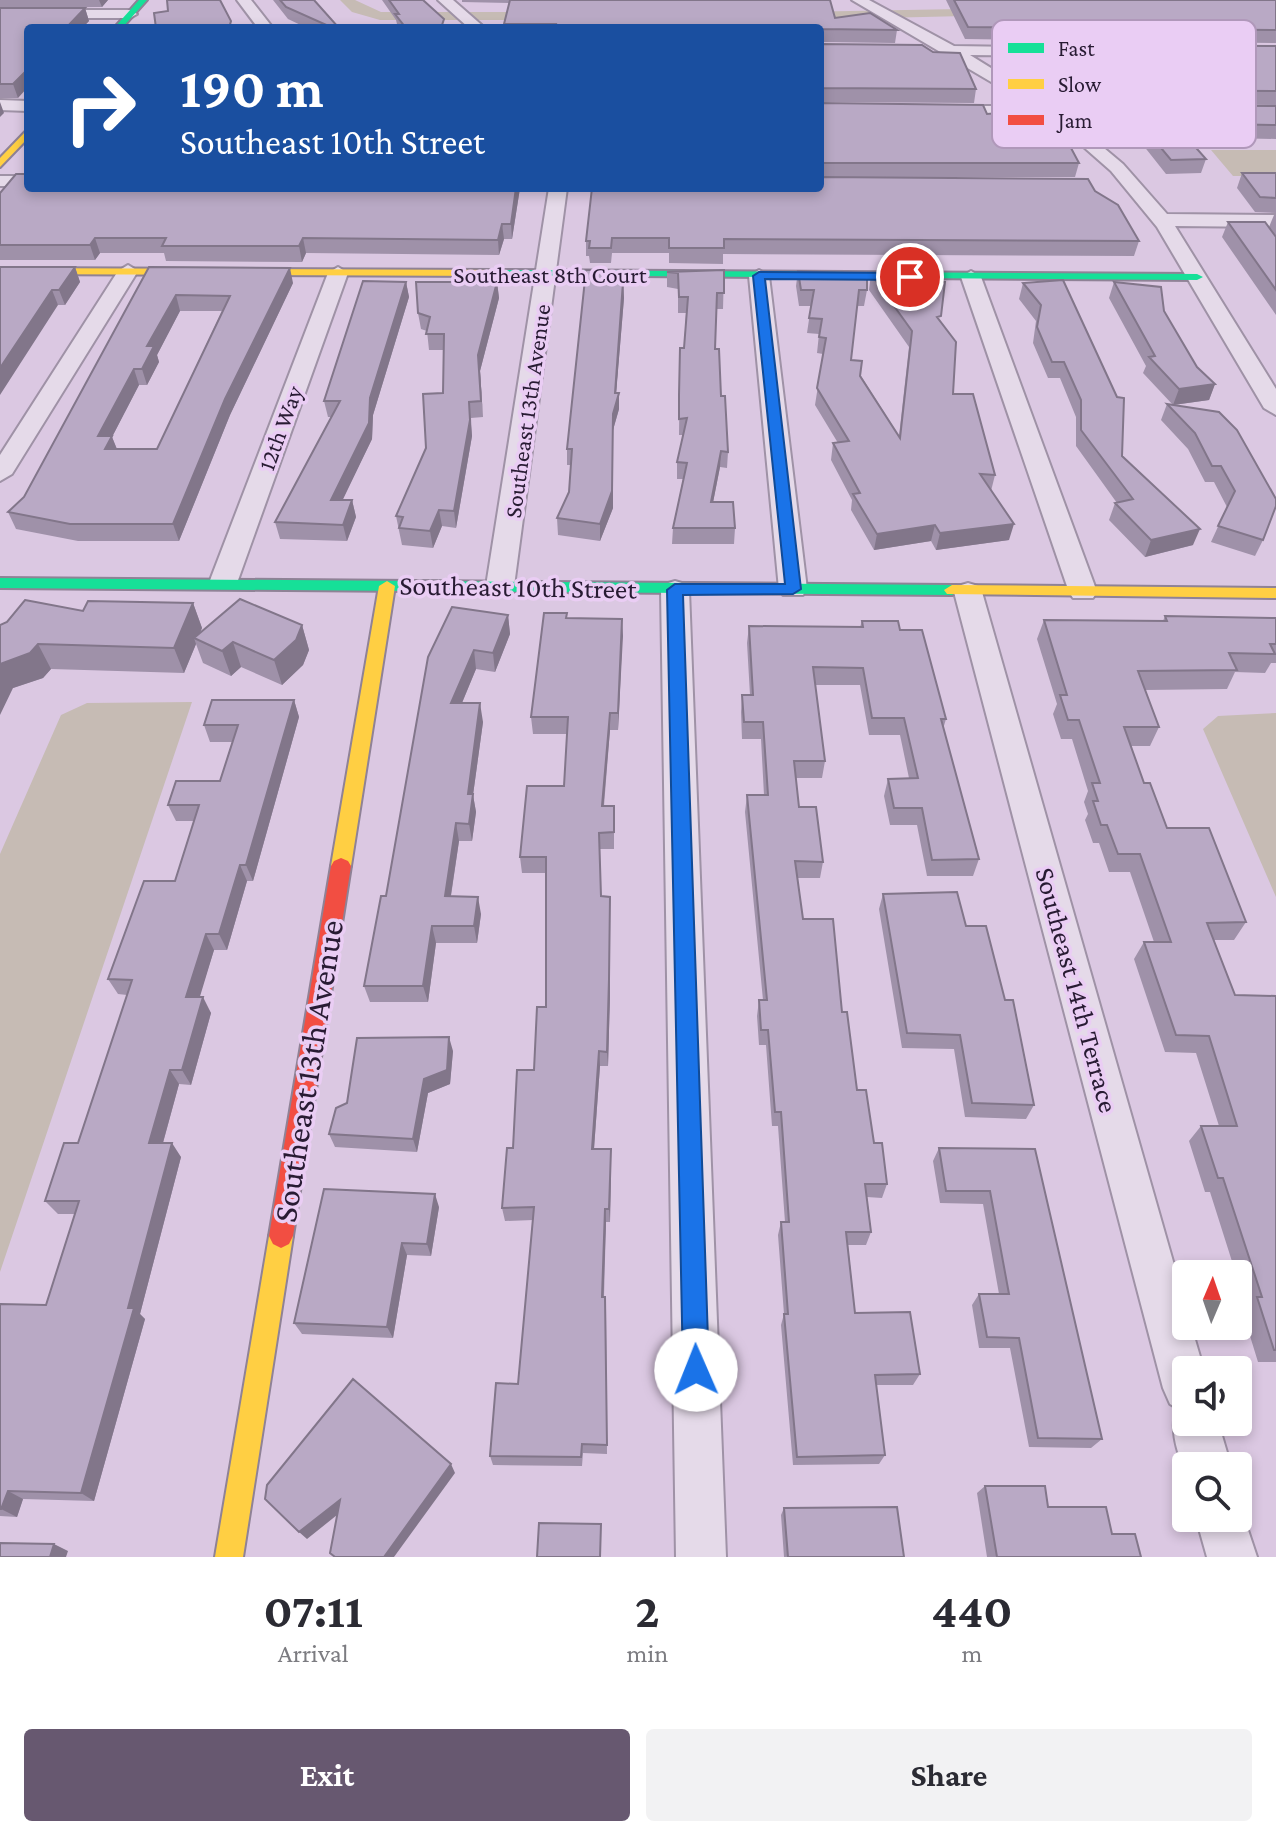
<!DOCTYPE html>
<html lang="en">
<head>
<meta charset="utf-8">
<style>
  :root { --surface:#fff; --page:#f2f2f3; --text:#2b2b33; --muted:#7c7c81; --accent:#675870 }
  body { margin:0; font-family:"Crimson Pro",serif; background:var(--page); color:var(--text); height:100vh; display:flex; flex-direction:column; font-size:30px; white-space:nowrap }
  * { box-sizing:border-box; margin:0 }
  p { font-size:26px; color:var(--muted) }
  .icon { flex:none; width:44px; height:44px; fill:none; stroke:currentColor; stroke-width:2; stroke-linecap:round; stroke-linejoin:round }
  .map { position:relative; height:1557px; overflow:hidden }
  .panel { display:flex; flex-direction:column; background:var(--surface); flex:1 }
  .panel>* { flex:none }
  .banner { position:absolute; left:24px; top:24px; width:800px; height:168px; border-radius:8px; box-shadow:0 4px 12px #0003; background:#1a4fa0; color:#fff; overflow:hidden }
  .needle { width:52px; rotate:2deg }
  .controls { position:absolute; left:1172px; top:1260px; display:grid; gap:16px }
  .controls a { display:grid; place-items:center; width:80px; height:80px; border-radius:8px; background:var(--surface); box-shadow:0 4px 12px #0003; font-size:40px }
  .pin { position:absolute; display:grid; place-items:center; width:68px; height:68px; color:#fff; margin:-34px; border:4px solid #fff; border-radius:50%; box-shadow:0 2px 8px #0007 }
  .me { position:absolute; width:88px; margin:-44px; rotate:359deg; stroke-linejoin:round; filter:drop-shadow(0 0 6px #0008) }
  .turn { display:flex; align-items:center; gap:28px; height:168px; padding:0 24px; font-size:36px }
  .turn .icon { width:104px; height:104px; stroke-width:2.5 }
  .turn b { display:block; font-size:56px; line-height:68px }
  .eta { display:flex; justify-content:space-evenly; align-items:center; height:136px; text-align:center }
  .eta b { font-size:48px; font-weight:700; line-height:56px }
  .action { display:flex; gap:16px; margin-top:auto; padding:16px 24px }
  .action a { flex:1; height:92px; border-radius:8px; background:var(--accent); color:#fff; font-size:32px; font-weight:700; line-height:92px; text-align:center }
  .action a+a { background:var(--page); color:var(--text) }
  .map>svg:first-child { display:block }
</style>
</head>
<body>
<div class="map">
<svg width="1276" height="1557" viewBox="0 0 1276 1557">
  <rect width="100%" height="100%" fill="#dbc8e2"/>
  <path fill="#c6bbb4" d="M1211,150H1276V176H1233Z
    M192,702L0,1272V854L61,715L87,703Z
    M1276,713V897L1203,729L1218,716Z"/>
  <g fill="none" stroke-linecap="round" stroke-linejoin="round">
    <path fill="#c6bbb4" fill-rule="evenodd" d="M340,0H355L381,12H544L551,16L544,20H380L352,12Z
      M960,9L965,10V16L796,20L789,16L796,12Z"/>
    <g stroke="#9f92a6" stroke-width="4">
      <path id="street" d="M237,0H251L273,28H258Z
        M438,0H453L485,28H469Z
        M852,0H869L954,46L1098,48V54L1093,56L970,55L1054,107L1167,108V116L1161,117H1067L1123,164L1167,214L1276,215V227L1175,226L1276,389V415L1264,408L1157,227L1111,171L1078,142L1046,116L937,114L935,111L943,106H1032Z
        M0,10H130L137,14L130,18H0Z
        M0,100L28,101V111L0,110Z
        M0,176H28V186H0Z
        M549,188H567L514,586L510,592H490L486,586Z
        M128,265L138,271L12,474L0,481V455L118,271Z
        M338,267L348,273L237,583L233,589H213L209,583L328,273Z
        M759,270L769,276L807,589L803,595H783L779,589L749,276Z
        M971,271L981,277L1097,592L1093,598H1073L1069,592L961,277Z
        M675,581L685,584L689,590L726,1557H676L661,590L665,584Z
        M968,583L978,586L982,592L1186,1307V1326H1191L1204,1370H1186V1422H1218L1231,1466H1186V1473C1177,1453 1169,1428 1177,1408L1170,1404L1163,1388L954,592L958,586Z
        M1238,1500L1257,1557H1207L1196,1518H1238Z"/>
    </g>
    <g stroke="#8f8296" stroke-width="4">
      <path id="fast" d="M139,0H147L122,28H114Z
        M496,270L1197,274L1203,277L1197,280L492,275V271Z
        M0,578L952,585L960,590L952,595L0,588Z"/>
    </g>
    <g stroke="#8f8296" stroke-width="4">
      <path id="slow" d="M28,129V138L0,167V158Z
        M0,268L496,270L502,273L496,276L0,274Z
        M387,581L395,586L351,866L348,871L341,874L334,871L331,866L379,586Z
        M952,585L1276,588V598L947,594L944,590Z
        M281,1224L289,1228L293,1236L243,1557H215L269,1236L273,1228Z"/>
    </g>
    <g stroke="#8f8296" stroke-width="4">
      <path id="jam" d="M341,858L348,861L351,866L293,1236L289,1244L281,1248L273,1244L269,1236L331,866L334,861Z"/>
    </g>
    <use href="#street" fill="#e5dae9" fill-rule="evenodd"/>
    <use href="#fast" fill="#16e098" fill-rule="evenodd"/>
    <use href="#slow" fill="#ffcf43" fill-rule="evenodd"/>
    <use href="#jam" fill="#f24e42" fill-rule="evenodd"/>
  </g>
  <path fill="#9f91a9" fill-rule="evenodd" d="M0,0H108L102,7L0,8Z
    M273,0H314L339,28H307L288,19Z
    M382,0H423L445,28H398L396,20Z
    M462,0H830L835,18L897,30L895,43L820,42V28H504V24L509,3L462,2Z
    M946,0H1276V43L965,39Z
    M0,8H85L89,21L82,28H28L18,98H0Z
    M820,44L976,89L974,103L820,102Z
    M1276,46V105L1108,103L1104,97L1081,100L1032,69L1035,56Z
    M820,103L987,114L1065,148L1079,163L1075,177H844L1095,191L1139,241L1134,256L723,254V264L669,263V253H612L611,263H590L589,256H586V241Z
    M1121,105L1276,106V139L1187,137L1206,159L1201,173L1166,174L1143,145H1132L1117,119Z
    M1242,173H1276V213L1255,212L1237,188Z
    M28,188H520L512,239H504L499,255L306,253L302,262L166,261L164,253H100L95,260H0V193Z
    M1274,215H1276V315L1222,237L1228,222L1269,227Z
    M0,267H75L80,282L65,305H58Z
    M149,267L293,283L230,415L179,541H78L16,529L8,512L24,497ZM180,311H222L157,449H117L112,437L139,385H147L159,362L157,355Z
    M724,270L723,309H716L715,349L728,452L727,468L720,467L713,502L735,528L734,544H672L673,528L683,479H677V462L684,435H679L680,348H684L686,313H678V289L667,287V272Z
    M798,271L867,290L864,306H857L851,360L899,436L909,347L869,290L871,274L940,320L953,394L995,475L991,491L1009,540L936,550L931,541L874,550L851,510L852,500L831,460L833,443H838L815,405L823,354L817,353L819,334L807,333L811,306H799L796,286Z
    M1063,280L1122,456L1193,545L1145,557L1109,520L1115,503H1117L1076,446V417L1060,378H1048L1033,343L1036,321L1019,299L1023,283Z
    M406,282L409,297L373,415L372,439L342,500H352L356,517L347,541L280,539L275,522L331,417H328L324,401Z
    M497,282L499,298L480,371L483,417L471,418L472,436L456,528L442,526L433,548L402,545L396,516L426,448L443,393L444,350H429L427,331L421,329L418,313Z
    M610,282H623L624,298L616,393L619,409L613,430V508L600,541L558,535L557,518L569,492L571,465H567V449Z
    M1114,282L1164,311L1197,367L1215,384L1209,400L1173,405L1143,373L1146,366L1109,298Z
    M1167,404L1219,412L1263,540L1255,556L1211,542L1227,507L1214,482H1205L1188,449L1161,420Z
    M193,603L202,628L200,632L302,625L309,650L303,665L282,685L241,667L231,676L203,663L196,644L184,673L51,669L43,678L13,688L0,625L83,611Z
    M567,613V618L622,619L618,730H610L604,806H614V849H600L601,896L610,897V995L608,1066H600L594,1149L611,1163L610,1222H606L604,1297L606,1308L607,1454L583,1453L582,1466L493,1465L490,1456L518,1384L533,1220L505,1221L502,1208L513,1148L534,1070L546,1007V873H522L520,857L564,786L567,734H533L531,717Z
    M508,615L510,634L495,672L476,669L462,703L483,722L473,795L476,812L472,841H459L451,896L481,914L477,943H436L428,1002H370L364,986L386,896L428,657Z
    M1165,616L1276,618V663H1271L1265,673L1235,672L1227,689L1145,690L1159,727L1150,746H1131L1144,783L1167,828L1246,922L1234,940H1214L1235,995L1276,996V1362H1258L1242,1310L1246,1306L1238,1281V1274H1236L1210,1192H1205L1189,1141L1201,1126H1219L1196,1053L1165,1052L1134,959L1144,942H1154L1130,872H1109L1099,843H1093L1085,820L1088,814L1084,802L1088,791L1072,739H1061L1053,714L1057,704L1037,639L1044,620L1163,621Z
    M862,621L900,630L946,719L943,729L979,859L973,876H927L917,825H890L884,796L888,779L909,778L900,735H869L860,685H815L825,761L822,778H796L799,807L823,862L820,878H797L803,919L842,1012L857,1090L887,1184L882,1198L867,1197L871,1232L866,1245H848L855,1313L920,1374L913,1385H876L885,1455L879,1464L793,1465L781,1325L784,1314L778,1235L781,1222H785L778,1126H772L766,1045H759L757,1016L759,1000H763L745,812L747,795H764L761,739H742L741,712L742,695H750L747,643L749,626L860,627Z
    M294,700L299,717L253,881H247L227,950H214L199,997L211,1013L191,1085L179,1084L163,1143L181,1157L140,1314L145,1319L94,1501L23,1499L17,1517L0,1516V1304L46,1305L75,1214H58L45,1201L78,1143L127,995L118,994L108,979L175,881L194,821H176L168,805L220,781L232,742H210L204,725Z
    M883,894L966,926L1034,1105L1026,1119L965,1117L954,1049L902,1048L879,909Z
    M453,1051L450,1084L428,1093L417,1152L335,1147L329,1134Z
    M939,1148L1035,1149L1102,1439L1091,1448L1029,1447L1010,1348H979L972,1305L979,1294H999L983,1204L940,1203L933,1161Z
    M439,1207L431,1256L407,1255L393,1338L302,1334L294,1323Z
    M985,1486L1048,1507L1112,1534L1141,1557H987L977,1493Z
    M784,1508L904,1557H784L781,1515Z"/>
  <path fill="#82768a" d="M99,0H108L102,7Z
    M85,8L89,21L82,28H66Z
    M28,69V87L18,98L13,84Z
    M1108,83L1104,97L1081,100L1084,87Z
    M0,102L4,113L0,117Z
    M516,188H520L512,239L511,224Z
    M502,224L504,239L499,255L498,240Z
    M95,238L100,253L95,260L90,245Z
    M303,238L306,253L302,262L299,246Z
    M75,267L80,282L65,305L59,290Z
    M290,268L293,283L230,415L179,541L173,524L225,399Z
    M406,282L409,297L373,415L372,439L335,516L331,500L370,398Z
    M497,282L499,298L480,371L483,417L478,355Z
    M623,282L624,298L615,407L619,393V409L613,430V508L600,541V524L615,393Z
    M52,290L58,305L0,395V368Z
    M176,295L180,311L157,355L159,362L147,385L142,369L147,346Z
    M134,369L139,385L112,437L118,452L111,465L98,436Z
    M1215,384L1209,400L1173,405L1179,389Z
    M469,402L472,436L456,528L454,511Z
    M721,451L720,467L710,518L711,502Z
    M352,500L356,517L347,541L343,525Z
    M439,510L442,526L433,548L430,531Z
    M1014,524L1009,540L936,550L940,533Z
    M935,525L931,541L874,550L877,534Z
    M1200,529L1193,545L1145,557L1151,540Z
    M193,603L202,628L197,640L194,638L196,644L184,673L174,648Z
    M508,615L510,634L495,672L493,653Z
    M622,619L623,636L618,730V713Z
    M302,625L309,650L303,665L282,685L274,660Z
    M233,642L241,667L231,676L222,651Z
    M38,644L51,669L43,678L13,688L0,715V664Z
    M474,650L476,669L454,722L451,703Z
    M294,700L299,717L253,881L246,865Z
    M480,703L483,722L473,795L476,812L472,841L469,824L468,794Z
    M610,713V730L602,823V806Z
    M456,823L459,841L448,914L445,896Z
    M240,865L247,881L227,950L219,934Z
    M478,897L481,914L477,943L474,926Z
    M610,897V995L608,1066L607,1052Z
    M432,926L436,943L428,1002L423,986Z
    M206,934L214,950L195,1013L186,997Z
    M203,997L211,1013L191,1085L182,1070Z
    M449,1037L453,1051L450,1084L428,1093L417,1152L413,1139L424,1079Z
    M599,1051L600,1066L593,1162L592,1149Z
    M170,1070L179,1084L159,1157L149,1143Z
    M172,1143L181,1157L140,1314L145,1319L94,1501L81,1493L128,1308Z
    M611,1149V1163L610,1222L609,1209Z
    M435,1194L439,1207L431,1256L427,1244Z
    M605,1209L606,1222L603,1308L602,1297Z
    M402,1243L407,1255L393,1338L387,1327Z
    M451,1464L455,1473L394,1557H384Z
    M8,1491L23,1499L17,1517L1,1509Z
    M340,1500L347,1507L307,1539L299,1532Z
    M54,1544L68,1551L66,1557H50Z"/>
  <path fill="#b9a9c5" stroke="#82768a" stroke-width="2" fill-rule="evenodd" d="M167,0H220L231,21L229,28H156L154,13L168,11Z
    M280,0H314L339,28H333L286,7Z
    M389,0H423L444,19L441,28H406L395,14H399Z
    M510,0H830L835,18L870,13L897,30L821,29L820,39V28H555L556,24H504Z
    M954,0H1276V30L968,27Z
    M0,8H85L66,28H28V69L13,84H0Z
    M820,44L922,45L933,52L960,53L976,89L821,88L820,99Z
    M1066,45L1276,46V91L1111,90L1108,83L1084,87L1035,56Z
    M820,103L983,105L987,114L1024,111L1055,138H1060L1065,148H1071L1079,163H822L820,165Z
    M1121,105L1276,106V125L1174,123L1206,159L1171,160L1147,131H1136Z
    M28,161V188H516L511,224H502L498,240L303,238L299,246H162L166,238H95L90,245H0V193L16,174H25L26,163Z
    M1242,173H1276V198L1260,197Z
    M820,177L1088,179L1095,191L1118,205L1139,241L724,239V248H669V238H612L611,248H589L590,241H586L592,188H820Z
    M1228,222H1265L1276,237V290Z
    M0,267H75L59,290H52L0,368Z
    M149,267L290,268L225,399L173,524H70L8,512L24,497ZM176,295L230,296L157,449H105L112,436H98L134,369H142L154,346H147Z
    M586,270H609L608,282H623L615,393H619L613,414L612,491L600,524L557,518L569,492L572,449H567Z
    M724,270V293H717L715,349H719L721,396H725L728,452L721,451L711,502H733L735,528H673L687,463L677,462L687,418L679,419V395L680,348H684L688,297H679L678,273L667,272Z
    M798,271L867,274V290H859L851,360L862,361L860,376L900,438L912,331L871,274L945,282L941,316L937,317L956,342L953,394H973L995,475L980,474L1014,524L940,533L935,525L877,534L853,494L860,493L833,443L849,441L817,388L826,338L819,337L822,319L809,318L814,290H801Z
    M1063,280L1117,397L1124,398L1122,456L1200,529L1151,540L1115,503L1133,499L1081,430V400L1064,362H1052L1037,327L1041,305L1023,283Z
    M363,281L406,282L370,398L369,423L331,500H352L343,525L275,522L340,401H324Z
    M416,282H497L478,355L481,401L469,402L470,420L454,511L439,510L430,531L399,528L403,517L396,516L426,448L423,394L443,393L444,334H426L430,317L418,313Z
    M1114,282L1161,287L1164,311L1197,367L1215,384L1179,389L1149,357L1155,356Z
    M1167,404L1219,412L1237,430L1276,499V506L1263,540L1218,526L1235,491L1221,466H1212L1195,433Z
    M240,599L302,625L296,640L274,660L233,642L222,651L194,638Z
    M25,600L83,611L88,601L193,603L174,648L38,644L30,653L0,664V625L7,622Z
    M452,607L508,615L493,653L474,650L451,703H480L468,794H473L469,824L456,823L445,896L478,897L474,926H432L423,986H364L381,896H386L428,657Z
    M544,613H567L566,618L622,619L618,713H610L602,806H614V832L599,833L601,896L610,897L609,979L607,1052L599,1051L592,1149H611L609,1209H605L602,1297H605L607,1445L582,1444L581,1457L490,1456L496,1383L518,1384L534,1207L502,1208L507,1148H513L517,1070H534L537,1007H546V857H520L527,786H564L568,717H531Z
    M1165,616L1276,618V644H1270L1275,654L1229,653L1237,670L1138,671L1159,727H1124L1144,783H1150L1167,828H1209L1246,922L1207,923L1235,995L1276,996V1350H1274L1257,1297H1262L1223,1178H1218L1201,1126H1237L1209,1036L1176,1035L1144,942H1171L1140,854H1118L1107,825H1101L1093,801H1098L1092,783H1100L1079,720H1068L1060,695H1067L1044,620L1167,621Z
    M862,621H898L900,630H922L946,719H941L979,859L932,860L922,808H894L888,779L918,778L904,718H872L863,668L813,667L825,761H794L799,807H816L823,862L795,861L803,919H833L842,1012H847L857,1090H866L874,1143H882L887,1184H865L871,1232H846L855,1313L910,1312L920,1374L875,1375L885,1455L797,1457L784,1314H788L781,1222H789L781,1112H775L768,1030H761L759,1000H767L747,795H768L763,722H744L742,695H753L749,626L863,627Z
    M212,700H294L246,865H240L219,934H206L186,997H203L182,1070H170L149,1143H172L128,1308H134L81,1493L8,1491L1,1509H0V1304L46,1305L79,1201H45L64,1143H78L132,980L108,979L144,881H175L199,805H168L176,781H220L238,725H204Z
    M957,892L966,926H986L1005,1000H1013L1034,1105L972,1103L960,1035L907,1033L883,894Z
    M449,1037L447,1070L424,1079L413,1139L329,1134L336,1108L347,1103L357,1038Z
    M939,1148L1035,1149L1102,1439L1038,1438L1019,1338L987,1337L979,1294H1009L990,1191H946Z
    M324,1189L435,1194L427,1244L402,1243L387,1327L294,1323Z
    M353,1379L451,1464L384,1557H335L330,1553L340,1500L299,1532L265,1499L267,1485Z
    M985,1486H1045L1048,1507H1106L1112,1534H1135L1141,1557H997Z
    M897,1507L904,1557H788L784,1508Z
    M539,1523L601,1524L600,1557H537Z
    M0,1543L54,1544L50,1557H0Z"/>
  <path fill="#1a73e8" stroke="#114b97" stroke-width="2" d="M759,272L910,273L916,277L910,280L765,279L801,589L793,594L683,595L709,1370L705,1379L696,1383L686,1379L683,1370L667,590L675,584H785L753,276Z"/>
  <g text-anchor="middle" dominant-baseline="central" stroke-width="7" stroke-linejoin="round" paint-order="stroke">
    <g font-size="24" fill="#281b33" stroke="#eacdf4">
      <text x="550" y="274">Southeast 8th Court</text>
      <text transform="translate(527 411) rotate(-82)">Southeast 13th Avenue</text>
      <text transform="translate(280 428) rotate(-70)">12th Way</text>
    </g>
    <g font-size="28" fill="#281b33" stroke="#eacdf4">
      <text transform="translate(518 587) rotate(1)">Southeast 10th Street</text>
      <text transform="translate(1077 990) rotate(75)">Southeast 14th Terrace</text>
    </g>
    <g font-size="34" fill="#281b33" stroke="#eacdf4">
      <text transform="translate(308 1071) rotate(-81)">Southeast 13th Avenue</text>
    </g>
  </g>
  <rect x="992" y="20" width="264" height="128" rx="12" fill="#eacdf4" stroke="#b098ba" stroke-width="2"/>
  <rect x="1008" y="43" width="36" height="10" fill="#16e098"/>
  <rect x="1008" y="79" width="36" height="10" fill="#ffcf43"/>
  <rect x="1008" y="115" width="36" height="10" fill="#f24e42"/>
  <g font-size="22" fill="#281b33">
    <text x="1058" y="56">Fast</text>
    <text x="1058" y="92">Slow</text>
    <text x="1058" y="128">Jam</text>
  </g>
</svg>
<div class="controls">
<a><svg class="needle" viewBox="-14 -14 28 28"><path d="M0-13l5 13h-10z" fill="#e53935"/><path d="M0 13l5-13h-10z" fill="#7c7c81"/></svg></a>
<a><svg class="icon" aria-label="sound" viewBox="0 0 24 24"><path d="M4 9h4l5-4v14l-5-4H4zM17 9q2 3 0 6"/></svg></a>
<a><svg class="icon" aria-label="search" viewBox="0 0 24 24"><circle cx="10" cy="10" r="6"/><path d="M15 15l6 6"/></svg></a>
</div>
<div class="pin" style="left:910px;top:277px;background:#d93025"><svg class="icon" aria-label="arrive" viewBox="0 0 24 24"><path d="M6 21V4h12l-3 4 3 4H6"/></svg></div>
<svg class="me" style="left:696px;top:1370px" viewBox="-20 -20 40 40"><circle r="19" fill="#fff"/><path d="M0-13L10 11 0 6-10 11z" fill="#1a73e8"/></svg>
<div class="banner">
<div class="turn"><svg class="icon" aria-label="right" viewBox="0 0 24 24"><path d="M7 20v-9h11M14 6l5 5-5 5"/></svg><div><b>190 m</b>Southeast 10th Street</div></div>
</div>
</div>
<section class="panel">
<div class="eta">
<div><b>07:11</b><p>Arrival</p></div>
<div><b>2</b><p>min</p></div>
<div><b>440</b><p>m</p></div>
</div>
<div class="action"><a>Exit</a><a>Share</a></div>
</section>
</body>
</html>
